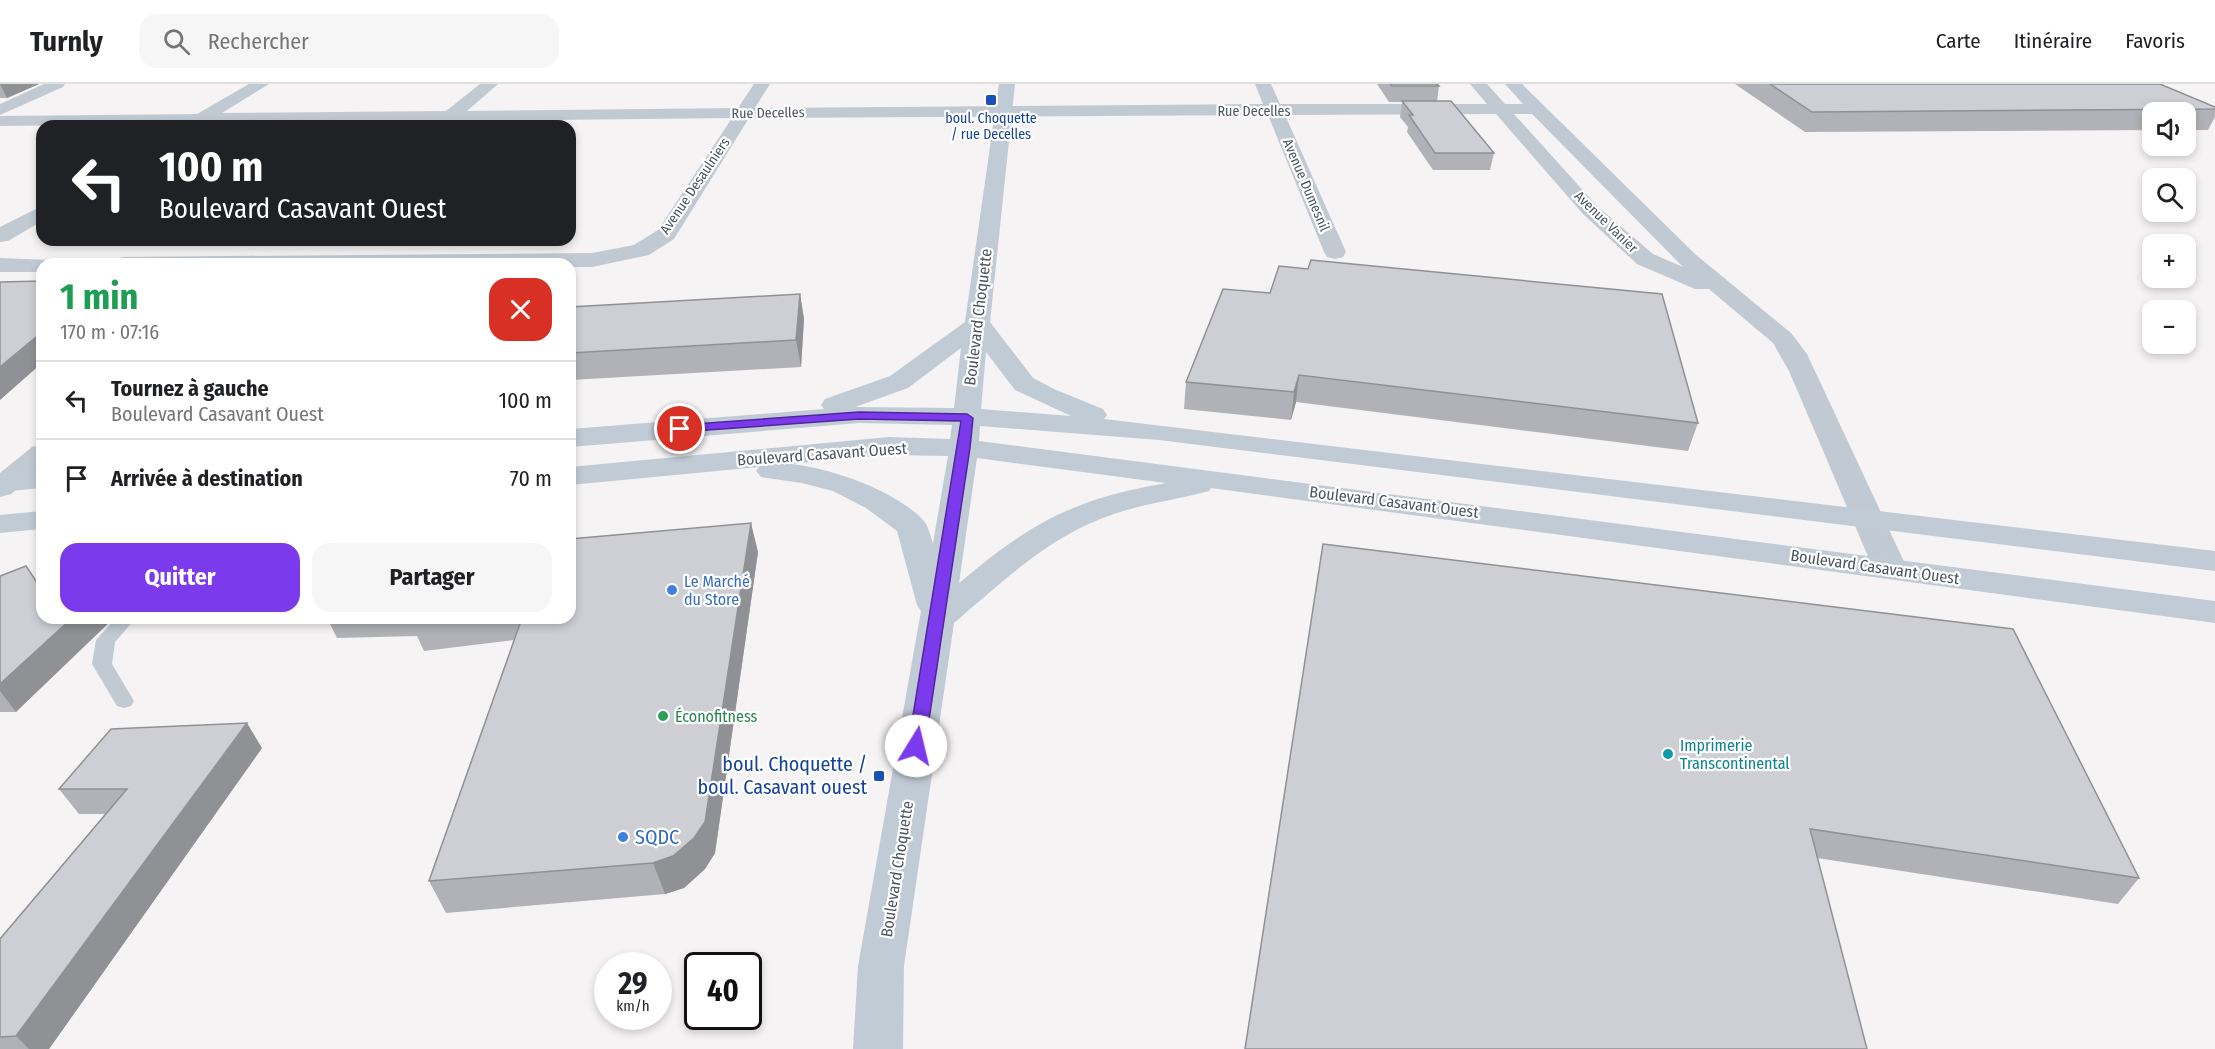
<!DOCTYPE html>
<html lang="fr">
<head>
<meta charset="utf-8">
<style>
  :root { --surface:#fff; --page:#f6f6f6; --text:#202124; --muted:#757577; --line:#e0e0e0; --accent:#7c3aed }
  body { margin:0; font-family:"Fira Sans Condensed",sans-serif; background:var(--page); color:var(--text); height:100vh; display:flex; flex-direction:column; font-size:22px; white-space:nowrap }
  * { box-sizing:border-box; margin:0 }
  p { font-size:20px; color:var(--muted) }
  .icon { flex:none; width:33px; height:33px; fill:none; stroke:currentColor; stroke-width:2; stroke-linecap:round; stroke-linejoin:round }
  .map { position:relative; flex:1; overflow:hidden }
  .sheet { position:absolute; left:36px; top:174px; width:540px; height:366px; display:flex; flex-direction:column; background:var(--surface); border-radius:18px; box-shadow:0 3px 9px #0003 }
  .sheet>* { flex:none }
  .guide { position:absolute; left:36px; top:36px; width:540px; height:126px; border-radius:18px; box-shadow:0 3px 9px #0003; background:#202124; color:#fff; overflow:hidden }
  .controls { position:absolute; left:2142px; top:18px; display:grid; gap:12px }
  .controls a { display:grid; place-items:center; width:54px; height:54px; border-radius:12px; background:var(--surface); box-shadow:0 3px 9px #0003; font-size:30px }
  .speed { position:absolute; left:594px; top:868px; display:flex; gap:12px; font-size:30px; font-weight:700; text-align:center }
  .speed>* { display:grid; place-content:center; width:78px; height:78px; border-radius:50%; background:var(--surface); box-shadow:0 3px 9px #0003; line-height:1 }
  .speed small { font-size:15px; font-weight:400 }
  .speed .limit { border:3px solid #111; border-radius:9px; background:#fff; color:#111 }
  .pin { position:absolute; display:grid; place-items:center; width:51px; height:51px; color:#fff; margin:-26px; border:3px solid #fff; border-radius:50%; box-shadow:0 2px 6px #0007 }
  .me { position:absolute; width:66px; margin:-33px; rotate:9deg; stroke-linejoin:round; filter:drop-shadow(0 0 4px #0008) }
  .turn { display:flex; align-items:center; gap:21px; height:126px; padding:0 24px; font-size:27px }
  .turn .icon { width:78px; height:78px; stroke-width:2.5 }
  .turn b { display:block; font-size:42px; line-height:51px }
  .round { display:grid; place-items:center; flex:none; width:63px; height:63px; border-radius:18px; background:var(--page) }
  .head { display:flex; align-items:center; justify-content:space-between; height:102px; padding:0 24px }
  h1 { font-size:36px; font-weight:700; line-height:45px; color:#1e9e55 }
  .button { display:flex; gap:12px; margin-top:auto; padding:12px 24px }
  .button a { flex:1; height:69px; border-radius:18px; background:var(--accent); color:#fff; font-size:24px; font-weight:700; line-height:69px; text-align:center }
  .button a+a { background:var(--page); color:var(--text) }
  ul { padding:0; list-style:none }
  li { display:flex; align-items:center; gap:18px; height:78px; padding:0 24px; border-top:2px solid var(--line) }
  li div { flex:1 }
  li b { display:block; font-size:22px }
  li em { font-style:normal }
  header { display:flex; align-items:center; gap:36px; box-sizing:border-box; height:84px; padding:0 30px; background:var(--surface); border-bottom:2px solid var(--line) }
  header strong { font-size:28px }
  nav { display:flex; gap:33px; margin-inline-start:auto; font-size:21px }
  .search { width:420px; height:54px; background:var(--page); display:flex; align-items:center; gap:15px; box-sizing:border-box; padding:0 21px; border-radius:18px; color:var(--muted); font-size:22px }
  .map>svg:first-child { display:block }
</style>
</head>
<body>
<header>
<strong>Turnly</strong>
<div class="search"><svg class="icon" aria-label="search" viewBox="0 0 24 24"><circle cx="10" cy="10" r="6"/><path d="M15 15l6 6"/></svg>Rechercher</div>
<nav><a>Carte</a><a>Itinéraire</a><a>Favoris</a></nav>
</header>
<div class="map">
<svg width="2215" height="965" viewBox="0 0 2215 965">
  <rect width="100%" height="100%" fill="#f5f3f3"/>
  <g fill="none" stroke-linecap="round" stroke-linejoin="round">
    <path fill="#c1cad2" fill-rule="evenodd" d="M116,534H136L115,558L112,580L134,617L131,622L124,624L117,622L92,580L96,556Z"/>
    <path fill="#c1cad2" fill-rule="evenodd" d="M44,0H65L63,3L0,31V20Z
      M249,0H269L222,29L446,27L480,0H498L467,27L738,24L754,0H770L755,24L1263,20L1255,0H1271L1280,20H1487L1470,0H1487L1505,20H1523L1505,0H1522L1695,170L1791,249L1807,270L1907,484L1902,491L1890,494L1878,491L1873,484L1789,287L1773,259L1709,205H1695L1637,180L1583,130L1496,30L1285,31L1346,168L1343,173L1335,175L1327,173L1324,168L1268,31L749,34L674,155L649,171L592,183H570V180H113L116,175L124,173L592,169L634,161L658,146L732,34L454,37L445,42L438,41L436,37L0,42V32L197,30ZM1514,30H1532L1683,183L1653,170L1597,122Z
      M42,122V137L8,157L0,158V143Z
      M0,174L50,176L53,180H42V188H0Z
      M42,360V384L11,410L0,413V389L32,363Z"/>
    <path fill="#c1cbd6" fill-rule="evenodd" d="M999,0H1015L990,238L1033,294L1054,305L1103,325L1107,331L1104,335L2215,467V487L1159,356L980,342L979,357L2215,517V539L1211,404L1209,407C1172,417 1133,421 1098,436C1043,458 999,501 954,539L904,882L903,965H853L858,882L921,527L917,521L897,447L866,424L833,407L802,399L761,393L756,387L759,383L570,401V383L889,353L950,355L952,341L859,339L570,363V345L824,325L821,321L825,315L890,292L965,238ZM961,264L954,324L855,323L908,304ZM986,268L1015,306L1071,332L981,325ZM889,371L948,372L933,459C930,452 929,443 924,437C897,407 831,384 791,380ZM977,374L1166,399C1135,405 1104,411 1076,423C1032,440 995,469 959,499Z
      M42,386V404L0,408V390Z
      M42,427V445L0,449V431Z"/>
  </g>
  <path fill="#b0b2b7" d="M0,0H39L7,14H0Z
    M1377,0H1437L1439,2L1437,17L1494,69L1490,86H1433L1407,48L1408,43L1400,33L1402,18H1389Z
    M1735,0H2160L2215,23V33L2208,46H2186V28H2152V46L1805,48Z
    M1223,205L1698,339L1688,367L1296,318L1291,336L1184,325L1186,298Z
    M800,210L804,235L801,283L570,296V223Z
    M1323,460L2139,794L2118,820L1817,774Z
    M758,468L715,769L705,785L684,804L665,810L446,829L429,797L514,556L424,567L417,552L337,554L327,534H570Z
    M0,492L16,628H0Z
    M262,664L49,965H0V855L105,730H79L59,705Z"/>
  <path fill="#909195" d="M0,0H39L7,14Z
    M800,210L804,235L801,283L796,256Z
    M42,248V279L0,316V283Z
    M1299,291L1296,318L1291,336L1294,308Z
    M751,439L758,468L715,769L705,785L684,804L665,810L653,779Z
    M72,534H114L16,628L0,607V600Z
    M247,639L262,664L49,965H29L16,952Z"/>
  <path fill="#cdcfd5" stroke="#909195" stroke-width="1.5" d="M1390,0H1437L1439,2H1392Z
    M1770,0H2160L2215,23V25L1812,28Z
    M1402,17H1451L1494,69H1435L1409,31H1413Z
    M1311,176L1662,210L1698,339L1299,291L1294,308L1186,298L1223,205L1270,209L1279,182L1308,185Z
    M42,197V248L0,283V198Z
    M800,210L796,256L570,269V223Z
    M751,439L705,738L694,754L673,772L653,779L429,797L522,534H570V455Z
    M1323,460L2013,545L2139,794L1810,745L1867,965H1245Z
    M26,482L40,503H42V534H72L0,600V492Z
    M411,534H433L410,537Z
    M247,639L16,952L0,953V855L127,705H59L111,645Z"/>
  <path fill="#7c3aed" stroke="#51269a" stroke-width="1.5" d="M859,328L967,330L973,334L970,364L925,662L922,666H911L908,662L961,337L859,335L680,348L674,345L680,341Z"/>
  <g fill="#1a4fb4" stroke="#fff" stroke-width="2">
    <rect x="985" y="10" width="12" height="12" rx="3"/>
    <rect x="873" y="686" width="12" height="12" rx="3"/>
  </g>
  <g fill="#3f7fe0" stroke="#fff" stroke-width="2">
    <circle cx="672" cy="506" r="6"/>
    <circle cx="623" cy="753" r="6"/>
  </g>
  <circle fill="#2e9e5b" stroke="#fff" stroke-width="2" cx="663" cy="632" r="6"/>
  <circle fill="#0f9aa8" stroke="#fff" stroke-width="2" cx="1668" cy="670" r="6"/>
  <g text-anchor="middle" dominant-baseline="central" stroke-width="4.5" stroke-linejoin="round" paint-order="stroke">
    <g font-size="14" fill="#4a5661" stroke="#fff">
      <text x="1254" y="27">Rue Decelles</text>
      <text transform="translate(768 29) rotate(-1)">Rue Decelles</text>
      <text transform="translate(1306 101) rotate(67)">Avenue Dumesnil</text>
      <text transform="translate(695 102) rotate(-56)">Avenue Desaulniers</text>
      <text transform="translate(1606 138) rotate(44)">Avenue Vanier</text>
    </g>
    <g font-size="14" fill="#164399" stroke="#fff">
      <text x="991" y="34">boul. Choquette<tspan x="991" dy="16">/ rue Decelles</tspan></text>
    </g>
    <g font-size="16" fill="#4a5661" stroke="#fff">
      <text transform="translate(978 233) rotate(-83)">Boulevard Choquette</text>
      <text transform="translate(822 370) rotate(-4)">Boulevard Casavant Ouest</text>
      <text transform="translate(1394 418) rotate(7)">Boulevard Casavant Ouest</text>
      <text transform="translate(1875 483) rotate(8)">Boulevard Casavant Ouest</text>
      <text transform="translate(897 785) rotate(-81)">Boulevard Choquette</text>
    </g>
    <g font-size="16" fill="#366cbe" stroke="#fff" text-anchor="start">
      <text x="684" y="497">Le Marché<tspan x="684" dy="18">du Store</tspan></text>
    </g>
    <g font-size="16" fill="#27864d" stroke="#fff" text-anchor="start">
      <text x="675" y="632">Éconofitness</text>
    </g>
    <g font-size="16" fill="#0d838f" stroke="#fff" text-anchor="start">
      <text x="1680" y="661">Imprimerie<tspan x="1680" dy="18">Transcontinental</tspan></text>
    </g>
    <g font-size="20" fill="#164399" stroke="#fff" text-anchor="end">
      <text x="867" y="680">boul. Choquette /<tspan x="867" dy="23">boul. Casavant ouest</tspan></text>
    </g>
    <g font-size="20" fill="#366cbe" stroke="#fff" text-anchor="start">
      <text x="635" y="753">SQDC</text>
    </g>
  </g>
</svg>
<div class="controls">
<a><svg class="icon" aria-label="sound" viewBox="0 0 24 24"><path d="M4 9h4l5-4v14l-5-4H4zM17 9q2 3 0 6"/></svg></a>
<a><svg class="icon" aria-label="search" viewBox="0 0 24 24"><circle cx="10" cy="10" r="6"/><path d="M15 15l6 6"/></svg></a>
<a>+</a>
<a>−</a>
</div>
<div class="speed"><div>29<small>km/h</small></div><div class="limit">40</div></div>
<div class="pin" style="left:680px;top:345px;background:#d93025"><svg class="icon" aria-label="arrive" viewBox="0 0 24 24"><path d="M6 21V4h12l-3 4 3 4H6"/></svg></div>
<svg class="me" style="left:916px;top:662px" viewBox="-20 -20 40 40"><circle r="19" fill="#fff"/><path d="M0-13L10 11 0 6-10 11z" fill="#7c3aed"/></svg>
<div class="guide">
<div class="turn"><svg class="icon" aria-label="left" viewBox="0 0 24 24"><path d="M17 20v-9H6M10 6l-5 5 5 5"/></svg><div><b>100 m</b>Boulevard Casavant Ouest</div></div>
</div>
<section class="sheet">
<div class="head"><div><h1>1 min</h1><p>170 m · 07:16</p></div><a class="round" style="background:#d93025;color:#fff"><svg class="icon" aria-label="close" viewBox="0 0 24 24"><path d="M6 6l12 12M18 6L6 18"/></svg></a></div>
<ul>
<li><svg class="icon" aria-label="left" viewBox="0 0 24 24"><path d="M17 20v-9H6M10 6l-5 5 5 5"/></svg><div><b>Tournez à gauche</b><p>Boulevard Casavant Ouest</p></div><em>100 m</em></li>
<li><svg class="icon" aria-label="arrive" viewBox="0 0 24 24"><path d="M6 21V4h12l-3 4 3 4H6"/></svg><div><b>Arrivée à destination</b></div><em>70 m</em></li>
</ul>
<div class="button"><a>Quitter</a><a>Partager</a></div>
</section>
</div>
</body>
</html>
